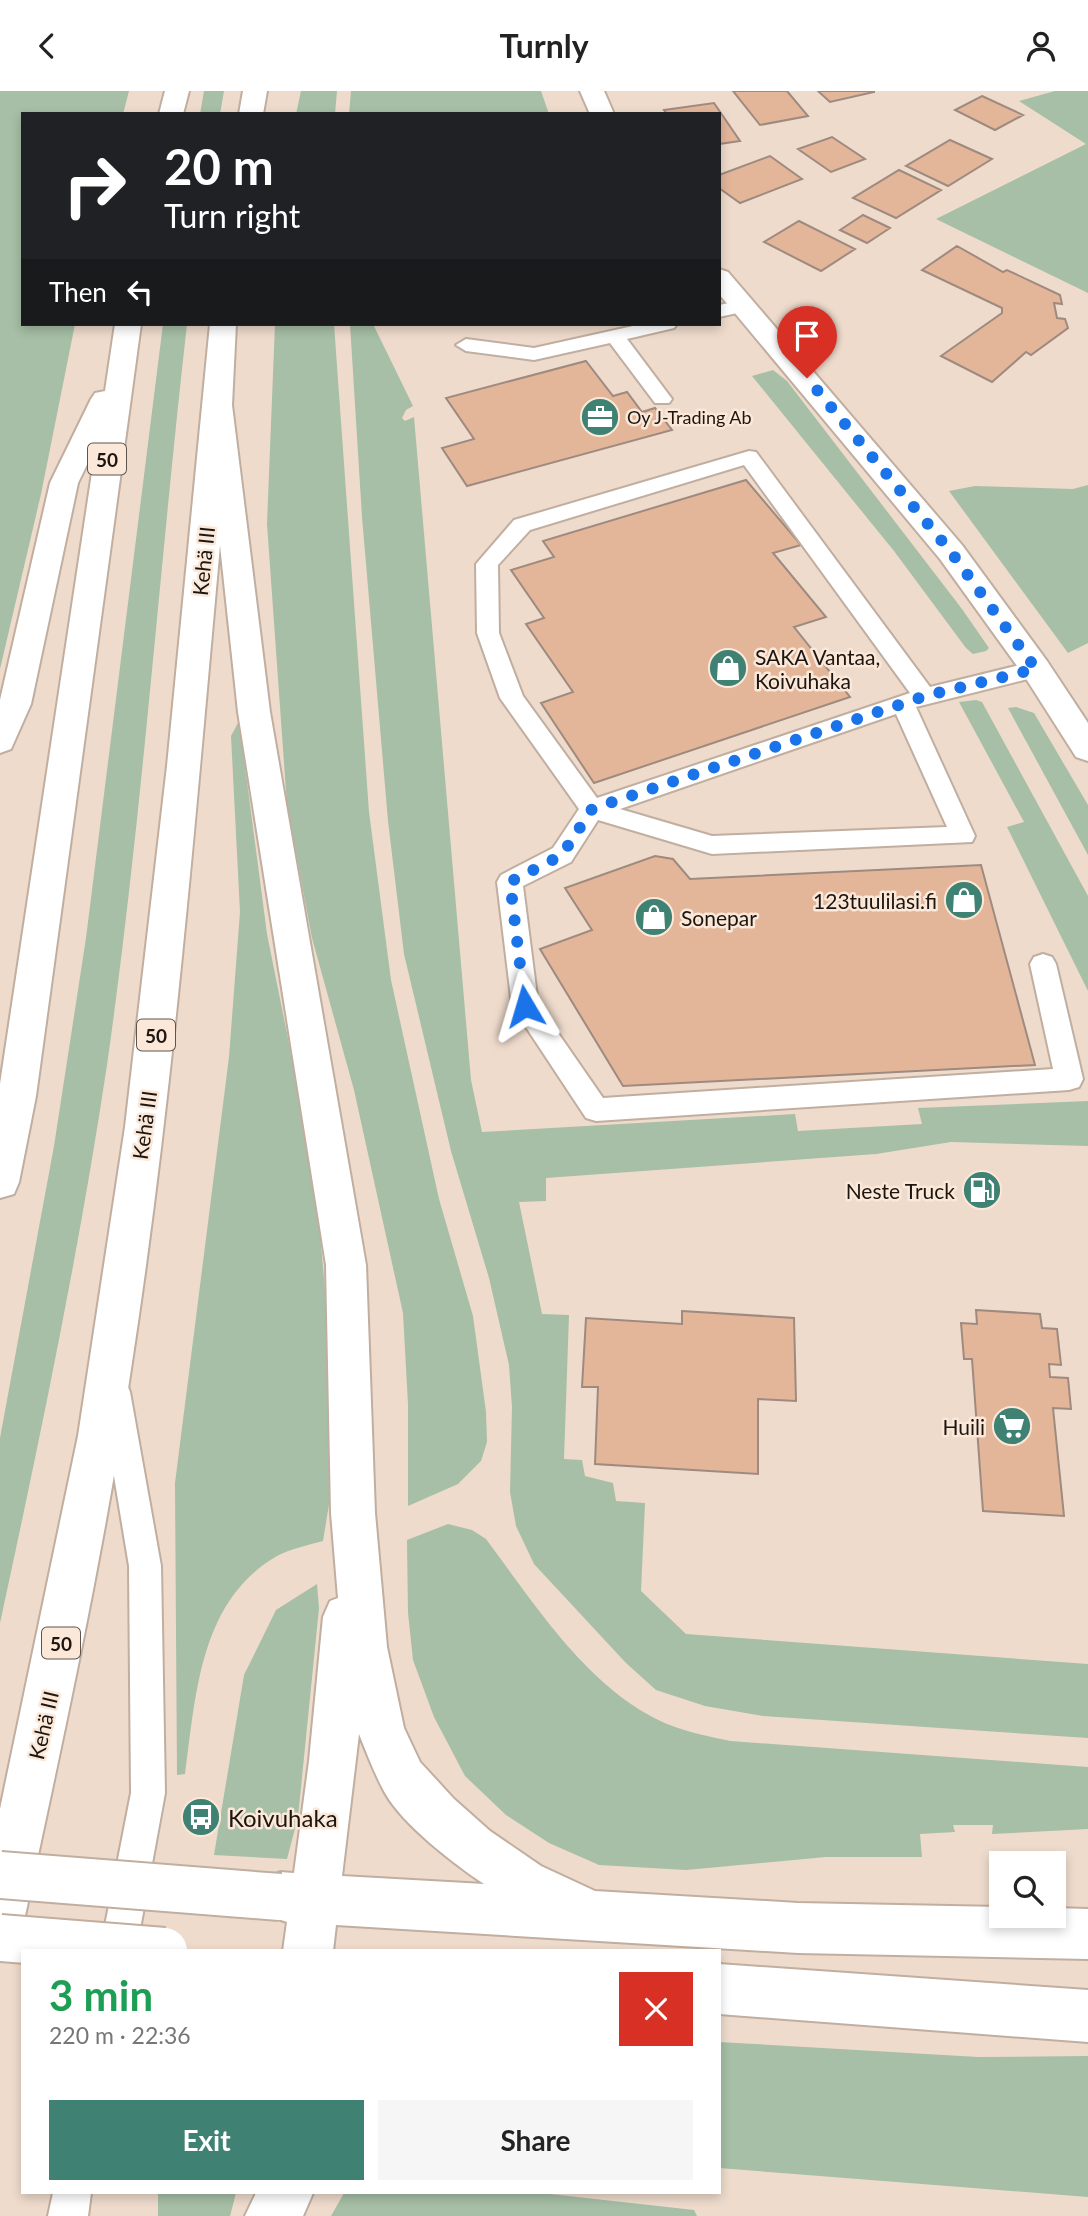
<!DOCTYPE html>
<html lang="en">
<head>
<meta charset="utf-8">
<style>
  :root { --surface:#fff; --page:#f6f6f6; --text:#222; --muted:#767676; --accent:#3f8274 }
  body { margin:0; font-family:Lato,sans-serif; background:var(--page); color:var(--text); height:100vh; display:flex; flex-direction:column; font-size:26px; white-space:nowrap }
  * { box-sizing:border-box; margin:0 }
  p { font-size:23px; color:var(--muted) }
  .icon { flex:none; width:38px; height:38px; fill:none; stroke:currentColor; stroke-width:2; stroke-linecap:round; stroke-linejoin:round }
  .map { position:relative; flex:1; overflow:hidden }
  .sheet { position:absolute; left:21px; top:1858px; width:700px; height:245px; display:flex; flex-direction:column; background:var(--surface); border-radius:0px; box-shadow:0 4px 10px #0003 }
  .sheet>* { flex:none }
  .guide { position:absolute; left:21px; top:21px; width:700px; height:214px; border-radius:0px; box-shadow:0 4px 10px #0003; background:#202124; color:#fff; overflow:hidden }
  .fabs { position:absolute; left:989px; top:1760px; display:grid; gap:14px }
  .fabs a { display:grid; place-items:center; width:77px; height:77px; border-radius:0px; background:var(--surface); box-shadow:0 4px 10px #0003; font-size:35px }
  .pin { position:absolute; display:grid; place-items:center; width:60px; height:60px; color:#fff; margin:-72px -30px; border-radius:50% 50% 50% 0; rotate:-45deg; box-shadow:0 0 7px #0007 }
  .pin .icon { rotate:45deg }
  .me { position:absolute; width:77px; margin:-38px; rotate:353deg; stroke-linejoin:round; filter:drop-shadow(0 0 5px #0008) }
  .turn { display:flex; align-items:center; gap:24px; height:147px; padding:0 28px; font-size:32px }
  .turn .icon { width:91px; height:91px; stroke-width:2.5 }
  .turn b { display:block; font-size:49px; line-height:60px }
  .then { display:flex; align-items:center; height:66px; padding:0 28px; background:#0003; gap:14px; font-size:26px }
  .round { display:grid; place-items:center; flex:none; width:74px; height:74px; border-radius:0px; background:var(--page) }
  .overview { display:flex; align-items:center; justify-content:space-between; height:119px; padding:0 28px }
  h1 { font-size:42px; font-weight:700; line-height:52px; color:#1e9e55 }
  .button { display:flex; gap:14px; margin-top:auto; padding:14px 28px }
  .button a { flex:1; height:80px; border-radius:0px; background:var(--accent); color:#fff; font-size:28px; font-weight:700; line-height:80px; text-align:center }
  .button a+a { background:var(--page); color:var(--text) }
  header { display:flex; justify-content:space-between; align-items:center; height:91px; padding:0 28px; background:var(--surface); font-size:32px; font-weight:700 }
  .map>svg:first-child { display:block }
</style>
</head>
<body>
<header><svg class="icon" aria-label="back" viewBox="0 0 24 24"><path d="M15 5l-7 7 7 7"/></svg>Turnly<svg class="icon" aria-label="person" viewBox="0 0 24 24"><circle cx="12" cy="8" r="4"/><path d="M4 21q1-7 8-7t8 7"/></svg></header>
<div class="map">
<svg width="1088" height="2125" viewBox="0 0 1088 2125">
  <rect width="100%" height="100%" fill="#eedbcc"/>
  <path fill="#a6bfa6" d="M0,0H129L123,23H23V233H75L41,403L0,578Z
    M204,0H224L220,23H200Z
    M301,0H337L335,23H296Z
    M351,0H541L549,23H349Z
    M1055,0H1088V202L936,128L1086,53L1019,10Z
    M163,233H187C159,480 142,728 107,974C79,1161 40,1347 0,1532V1347L54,1055L86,847Z
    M275,233H334L369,721L391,889L439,1108L473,1225L486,1321L487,1351L481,1370L458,1393L408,1415V1313L403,1222L354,999L312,847L287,714L267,433Z
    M350,233H373L413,315L406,319L402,327L405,330L414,326L471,989L482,1041L795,1023L798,1040L922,1033L918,1017L1088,1010V1055L951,1051L876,1063L546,1087V1110L519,1111L542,1223L569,1224L564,1368L582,1369L585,1385L613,1392L616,1410L645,1412L641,1500L686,1543L1088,1573V1647L763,1625L705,1615L656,1599L626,1572L534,1473L516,1435L510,1401L512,1316L509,1274L489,1187L451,1060L404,863L388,730L362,426Z
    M773,279L787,290L962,518L989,557L986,560L973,563L966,557L894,460L752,285Z
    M1088,394V552L1068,562L949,400L975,395L1073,398Z
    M976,609L982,611L1088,805V900L1007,736L1024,731L959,611Z
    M1016,616L1034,622L1088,714V764L1008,617Z
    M239,630L267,843L314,1077L330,1253L331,1401L323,1450C308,1454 290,1458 277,1465C199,1510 196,1605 185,1683L177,1684L175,1392L229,966L240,821L231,645Z
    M448,1433L472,1439L486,1448C536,1515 595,1609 678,1637C695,1643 713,1646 730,1650L1088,1676V1738L992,1743L993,1734H953L955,1741L920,1743L922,1766H826L686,1779L599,1774L549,1752L506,1724L465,1685L434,1626L413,1569L408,1522L407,1449Z
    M317,1493L319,1517L298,1726L287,1768L214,1764L244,1584L276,1519Z
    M719,1951L978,1966L1088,1965V2106L719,2077Z
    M158,2102H236L230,2125H158Z
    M344,2102H541L694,2119L697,2125H331Z"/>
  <path fill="#e3b69a" stroke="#9e8a7f" stroke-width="2" d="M733,0H787L808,25L760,34Z
    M818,0H874V1L830,11Z
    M982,5L1023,24L995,39L955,19Z
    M714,12L740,50L719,53V23H667L664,19Z
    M832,46L865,68L831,81L798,58Z
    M950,49L992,68L948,95L906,75Z
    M770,65L802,88L740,112L719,97V84Z
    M899,79L941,99L896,127L853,107Z
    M863,124L890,137L867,152L840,139Z
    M799,130L855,158L821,180L764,151Z
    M957,155L1003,181L1007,179L1060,204L1062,213L1054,212L1057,227L1065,228L1068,237L1031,264L1026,261L992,291L941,265L1002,222V217L922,179Z
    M586,270L613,305L627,301L642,321L655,317L672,339L467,395L442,357L474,348L446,307Z
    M746,389L801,454L773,462L826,526L794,536L850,606L594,692L541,612L573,601L526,533L544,527L511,479L554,466L543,450Z
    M655,765L673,768L690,788L981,774L1035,974L623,995L540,858L592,839L565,797Z
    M976,1219L1040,1223L1042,1237L1057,1238L1061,1274L1049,1273L1050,1286L1068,1287L1071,1318L1053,1317L1064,1425L983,1420L972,1268H964L961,1232L977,1233Z
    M682,1220L794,1227L796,1310L758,1308V1383L595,1373L598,1296H582L586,1227L682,1233Z"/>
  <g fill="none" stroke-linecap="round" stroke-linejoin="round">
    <g stroke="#c0aea0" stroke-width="4">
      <path id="service" d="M744,209L751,211L754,215L751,219L719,226V214Z
        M642,233H677L674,237L627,248L672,308L669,312H655L610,252L534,269L466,260L456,254L466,248L534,257Z
        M749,360L756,361L930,596L1036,570L1044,572L1047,578L1044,584L916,616L975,745L972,751L712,763L598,729L571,771L523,795L538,913L603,1007L1053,978L1030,873L1034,866L1043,863L1052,866L1056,873L1083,988L1079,996L1069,999L596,1030L586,1027L512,915L497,791L501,784L553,757L579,718L500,607L477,542L476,473L514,429ZM744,374L910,602L597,707L523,605L499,542L498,474L530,439ZM896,623L947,736L712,745L620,718Z
        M115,1287L126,1291L130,1301L161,1475L165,1702L136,1860H100L131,1702L129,1475L100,1301L104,1291Z
        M53,2102H91L88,2125H48Z"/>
    </g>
    <g stroke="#c0aea0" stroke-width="4">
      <path id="tertiary" d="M580,0H604L614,23H590Z
        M719,178L728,181L962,454L1047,570L1088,632V670L1076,666L1025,586L940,468L719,203Z"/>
    </g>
    <g stroke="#c0aea0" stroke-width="4">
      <path id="trunk" d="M165,0H189L183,23H159Z
        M243,0H267L263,23H239Z
        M115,233H141L36,1005L19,1091L14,1103L0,1107V993L96,355L78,392L31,613L11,658L0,662V609L50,392L91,308L95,302L105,300Z
        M210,233H236L232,314L270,621L366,1174L375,1422L387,1556L404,1637L420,1671L454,1708L490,1740L541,1775L595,1800L798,1812L1001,1816V1825H1054V1817L1088,1818V1868L798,1862L336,1834L333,1860H283L287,1831L263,1823L255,1806L263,1789L280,1781L294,1782L309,1670L323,1526L330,1510L338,1507L331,1422L326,1174L238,621L220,454C195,729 173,1005 131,1278C104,1462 64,1643 25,1825L18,1843L0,1850V1718L78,1345L125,1036L167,675ZM359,1643C367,1663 375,1684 385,1702C403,1734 454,1773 484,1793L342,1785Z
        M719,1873L1088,1899V1951L719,1923Z
        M256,2102H313L303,2125H245Z"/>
    </g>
    <use href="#service" fill="#fff" fill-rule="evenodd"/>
    <use href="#tertiary" fill="#fff" fill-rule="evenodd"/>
    <use href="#trunk" fill="#fff" fill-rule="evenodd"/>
    <g stroke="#c0aea0" stroke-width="50" stroke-linecap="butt">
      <path id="trunk-bridge" d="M0,1784L280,1806
        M0,1847L164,1860"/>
    </g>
    <use href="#trunk-bridge" stroke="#fff" stroke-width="46"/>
  </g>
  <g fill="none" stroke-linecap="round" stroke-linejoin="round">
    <path stroke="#1a73e8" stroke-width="12" stroke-dasharray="0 21.6" d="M525,915L510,791L562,764L592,718L925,605L1036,578L951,461L807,287"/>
  </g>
  <defs>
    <g id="office-disc" transform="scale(2.0125)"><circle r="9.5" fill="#3f8274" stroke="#fbe8d9"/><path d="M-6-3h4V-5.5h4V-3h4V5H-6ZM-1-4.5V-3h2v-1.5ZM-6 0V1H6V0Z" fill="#fff"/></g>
    <g id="shop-disc" transform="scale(2.0125)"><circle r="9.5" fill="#3f8274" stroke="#fbe8d9"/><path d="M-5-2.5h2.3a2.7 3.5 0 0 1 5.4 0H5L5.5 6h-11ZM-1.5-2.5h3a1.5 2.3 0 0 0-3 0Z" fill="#fff"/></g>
    <g id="fuel-disc" transform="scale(2.0125)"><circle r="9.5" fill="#3f8274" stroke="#fbe8d9"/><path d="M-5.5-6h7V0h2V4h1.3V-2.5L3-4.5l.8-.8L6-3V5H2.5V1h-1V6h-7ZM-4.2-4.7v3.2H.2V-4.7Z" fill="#fff"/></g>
    <g id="supermarket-disc" transform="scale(2.0125)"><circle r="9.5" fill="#3f8274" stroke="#fbe8d9"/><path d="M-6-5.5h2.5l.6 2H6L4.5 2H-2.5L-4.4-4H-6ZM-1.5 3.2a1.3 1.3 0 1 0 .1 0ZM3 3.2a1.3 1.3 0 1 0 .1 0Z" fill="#fff"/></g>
    <g id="bus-disc" transform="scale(2.0125)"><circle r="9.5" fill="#3f8274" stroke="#fbe8d9"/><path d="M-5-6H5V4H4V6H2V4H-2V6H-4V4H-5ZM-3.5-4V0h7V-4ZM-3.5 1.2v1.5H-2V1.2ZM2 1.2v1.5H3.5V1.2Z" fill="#fff"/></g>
  </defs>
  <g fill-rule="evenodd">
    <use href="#office-disc" x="600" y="326"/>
    <use href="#shop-disc" x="728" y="577"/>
    <use href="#shop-disc" x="964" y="809"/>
    <use href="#shop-disc" x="654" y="826"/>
    <use href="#fuel-disc" x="982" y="1099"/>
    <use href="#supermarket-disc" x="1012" y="1335"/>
    <use href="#bus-disc" x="201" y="1726"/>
  </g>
  <g text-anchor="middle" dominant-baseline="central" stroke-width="5" stroke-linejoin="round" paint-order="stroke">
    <g font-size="18" fill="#1c1510" stroke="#fbe8d9" text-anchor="start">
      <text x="627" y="326">Oy J-Trading Ab</text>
    </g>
    <g fill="#fbe8d9" stroke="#5f544c" stroke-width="2">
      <rect x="88" y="352.5" width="38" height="31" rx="5"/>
      <rect x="137" y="928.5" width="38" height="31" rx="5"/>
      <rect x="42" y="1536.5" width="38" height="31" rx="5"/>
    </g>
    <g font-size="19" font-weight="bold" fill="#1c1510">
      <text x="107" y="368">50</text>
      <text x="156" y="944">50</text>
      <text x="61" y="1552">50</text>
    </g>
    <g font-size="21" fill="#1c1510" stroke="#fbe8d9">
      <text transform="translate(203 470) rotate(-84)">Kehä III</text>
      <text transform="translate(144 1034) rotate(-82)">Kehä III</text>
      <text transform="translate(43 1634) rotate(-77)">Kehä III</text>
    </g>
    <g font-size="21" fill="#1c1510" stroke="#fbe8d9" text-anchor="end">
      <text x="755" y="565" text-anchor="start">SAKA Vantaa,<tspan x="755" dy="24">Koivuhaka</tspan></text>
      <text x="937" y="809">123tuulilasi.fi</text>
      <text x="681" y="826" text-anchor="start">Sonepar</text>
      <text x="955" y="1099">Neste Truck</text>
      <text x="985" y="1335">Huili</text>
    </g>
    <g font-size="24" fill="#1c1510" stroke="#fbe8d9" text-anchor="start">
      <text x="228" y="1726">Koivuhaka</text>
    </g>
  </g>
</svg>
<div class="fabs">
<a><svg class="icon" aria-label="search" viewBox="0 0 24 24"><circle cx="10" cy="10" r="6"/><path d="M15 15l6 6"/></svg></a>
</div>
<div class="pin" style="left:807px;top:287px;background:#d93025"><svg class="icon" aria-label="arrive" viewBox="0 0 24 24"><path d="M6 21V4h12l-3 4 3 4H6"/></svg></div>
<svg class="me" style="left:525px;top:915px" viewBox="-20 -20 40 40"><path d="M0-17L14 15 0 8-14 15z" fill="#1a73e8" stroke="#fff" stroke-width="4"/></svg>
<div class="guide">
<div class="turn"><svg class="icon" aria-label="right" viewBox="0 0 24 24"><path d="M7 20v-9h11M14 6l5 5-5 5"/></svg><div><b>20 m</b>Turn right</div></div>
<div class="then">Then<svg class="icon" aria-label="left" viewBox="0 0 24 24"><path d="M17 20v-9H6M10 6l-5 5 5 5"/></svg></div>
</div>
<section class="sheet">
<div class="overview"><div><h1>3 min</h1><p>220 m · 22:36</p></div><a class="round" style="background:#d93025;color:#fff"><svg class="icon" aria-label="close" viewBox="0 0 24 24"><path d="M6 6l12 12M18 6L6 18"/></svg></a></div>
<div class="button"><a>Exit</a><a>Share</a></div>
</section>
</div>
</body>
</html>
